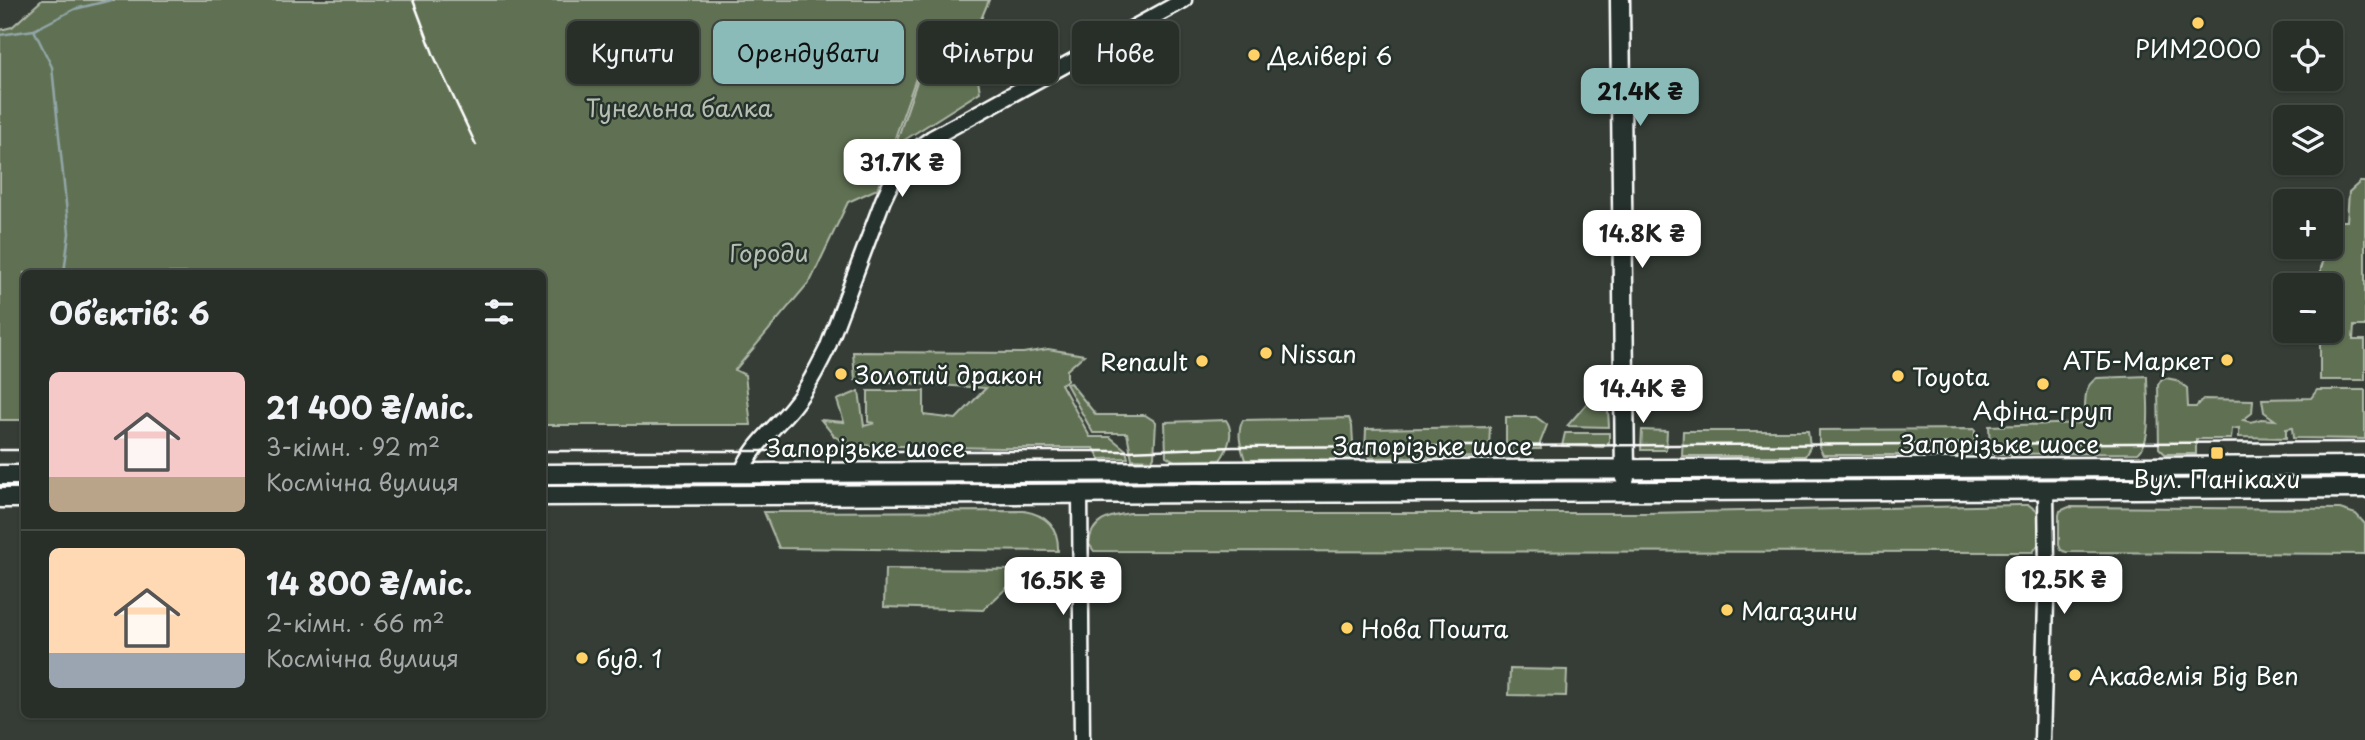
<!DOCTYPE html>
<html lang="uk">
<head>
<meta charset="utf-8">
<style>
	body { margin:0; font-family:"Playpen Sans",sans-serif; background:#343a34; color:#f1f3f6; height:100vh; display:flex; flex-direction:column; font-size:26px; white-space:nowrap }
	* { box-sizing:border-box; margin:0 }
	p { font-size:23px; color:#a5a8a8 }
	.icon { flex:none; width:38px; height:38px; fill:none; stroke:currentColor; stroke-width:2; stroke-linecap:round; stroke-linejoin:round }
	.map { position:relative; flex:1; overflow:hidden }
	.sheet { position:absolute; left:21px; top:270px; width:525px; height:448px; display:flex; flex-direction:column; background:#282e28; border-radius:10px; box-shadow:0 2px 5px #0004,0 0 0 2px #444a45 }
	.sheet>* { flex:none }
	.banner { position:absolute; left:567px; top:21px; width:665px; height:63px; display:flex; gap:14px }
	.tools { position:absolute; left:2273px; top:21px; display:grid; gap:14px }
	.tools a { display:grid; place-items:center; width:70px; height:70px; border-radius:10px; background:#282e28; box-shadow:0 2px 5px #0004,0 0 0 2px #444a45; font-size:35px }
	.price { position:absolute; translate:-50% -60px; padding:0 16px; border-radius:14px; background:#fff; color:#222; font-size:23px; line-height:46px; filter:drop-shadow(0 2px 4px #0008) }
	.price::after { content:''; position:absolute; left:50%; top:42px; width:21px; height:16px; margin-left:-10px; background:inherit; clip-path:polygon(0 0,100% 0,50% 100%) }
	.price.selected { background:#8bbbb9; color:#111 }
	ul { padding:0; list-style:none }
	li { display:flex; align-items:center; gap:21px; height:175px; padding:0 28px }
	li+li { border-top:2px solid #444a45 }
	li span { display:grid; place-items:center; flex:none; width:196px; height:140px; border-radius:10px; color:#555 }
	li>.icon { margin-inline-start:auto }
	span .icon { width:84px; height:84px; fill:#fffc; stroke-width:1 }
	li b { font-size:30px }
	h2 { display:flex; justify-content:space-between; align-items:center; height:84px; padding:0 28px; font-size:30px }
	.tag { padding:0 24px; border-radius:10px; background:#282e28; box-shadow:0 2px 5px #0004,0 0 0 2px #444a45; font-size:24px; line-height:63px }
	.tag.selected { background:#8bbbb9; color:#111 }
	.map>svg:first-child { display:block }
	.green { fill:#617153; stroke:#b0b8a9; stroke-width:2 }
	.lines { fill:none; stroke-linecap:round; stroke-linejoin:round }
	.stream { stroke:#91a6a8; stroke-width:2.5 }
	.minor-casing { stroke:#fff; stroke-width:19 }
	.major-casing { stroke:#fff; stroke-width:23 }
	.minor { stroke:#26332d; stroke-width:14 }
	.major { stroke:#26332d; stroke-width:18 }
	.rail { stroke:#fff; stroke-width:2.5 }
	.poi-dot { fill:#ffd166; stroke:#26332d; stroke-width:2.5 }
	.labels { text-anchor:middle; dominant-baseline:central; stroke-width:5; stroke-linejoin:round; paint-order:stroke }
	.poi-label { font-size:24px; fill:#fff; stroke:#26332d; text-anchor:start }
	.park-label { font-size:24px; fill:#b8bfb2; stroke:#26332d }
	.street-label { font-size:24px; fill:#fff; stroke:#26332d }
</style>
</head>
<body>
<div class="map">
<svg width="2365" height="740" viewBox="0 0 2365 740">
	<rect width="100%" height="100%" fill="#353d36"/>
	<filter id="ink" filterUnits="userSpaceOnUse"><feTurbulence type="fractalNoise" baseFrequency=".0143" numOctaves="2"/><feDisplacementMap in="SourceGraphic" scale="14" xChannelSelector="R" yChannelSelector="G"/><feConvolveMatrix kernelMatrix="1 2 1 2 8 2 1 2 1" color-interpolation-filters="sRGB"/></filter>
	<g filter="url(#ink)">
		<!-- green -->
		<path class="green" d="M 42,0 L 989,0 L 972,41 L 980,92 L 895,146 L 926,55 L 917,75 L 877,189 L 848,202 L 811,280 L 735,370 L 745,375 L 751,425 L 543,425 L 542,273 L 24,273 L 24,420 L 0,420 L 0,30 L 12,27 Z
			M 2360,182 L 2365,182 L 2365,326 L 2354,326 L 2353,340 L 2365,340 L 2365,380 L 2320,380 L 2320,331 L 2331,331 L 2331,285 L 2320,285 L 2321,268 L 2328,247 L 2331,247 L 2331,235 L 2334,225 L 2339,221 L 2347,221 L 2349,192 Z
			M 1048,349 L 1084,355 L 1067,370 L 1067,381 L 1061,384 L 1090,437 L 1110,437 L 1126,450 L 1128,458 L 1100,459 L 1094,448 L 1000,448 L 849,445 L 834,436 L 821,420 L 844,422 L 837,400 L 859,391 L 864,426 L 875,423 L 868,422 L 868,391 L 924,391 L 924,415 L 956,419 L 986,388 L 855,380 L 853,352 L 1023,353 Z
			M 2147,376 C 2147,395 2153,442 2138,453 L 1993,454 L 1990,452 L 1989,426 L 2085,423 C 2086,408 2081,387 2097,378 Z
			M 2166,378 L 2176,380 L 2187,388 L 2188,407 L 2196,407 L 2203,399 L 2253,400 L 2252,413 L 2243,420 L 2251,422 L 2261,419 L 2275,420 L 2264,412 L 2262,399 L 2311,398 L 2317,390 L 2365,390 L 2365,439 L 2293,438 L 2292,428 L 2286,429 L 2286,438 L 2239,437 L 2239,428 L 2232,429 L 2231,439 L 2196,439 L 2196,454 L 2165,454 L 2159,448 L 2158,385 L 2161,380 Z
			M 1070,383 L 1096,415 L 1145,415 L 1156,422 L 1154,457 L 1152,460 L 1132,459 L 1127,433 L 1093,433 L 1066,384 Z
			M 1589,401 L 1608,409 L 1609,427 L 1567,426 Z
			M 1506,417 L 1536,417 L 1547,425 L 1540,443 L 1541,449 L 1529,449 L 1529,452 L 1506,452 Z
			M 1349,418 L 1352,426 L 1354,459 L 1245,460 C 1241,447 1236,433 1243,420 Z
			M 1226,420 C 1235,432 1228,449 1220,460 L 1175,461 L 1166,456 L 1165,422 Z
			M 1490,427 L 1489,449 L 1483,457 L 1370,458 L 1365,451 L 1366,429 Z
			M 1975,429 L 1974,452 L 1966,455 L 1823,455 L 1819,447 L 1819,430 Z
			M 1642,430 L 1667,431 L 1666,450 L 1641,450 Z
			M 1683,431 L 1808,431 L 1810,447 L 1805,456 L 1682,456 Z
			M 1565,433 L 1609,433 L 1609,442 L 1603,447 L 1562,446 Z
			M 2020,505 L 2029,505 L 2038,512 L 2040,542 L 2033,552 L 1094,551 L 1089,544 C 1091,520 1109,516 1130,513 L 1648,513 Z
			M 2069,507 L 2340,509 L 2356,514 L 2365,524 L 2365,554 L 2066,552 L 2061,550 L 2059,545 L 2059,515 L 2060,511 Z
			M 1024,511 C 1047,515 1059,528 1058,551 L 779,548 L 764,512 Z
			M 885,569 L 1026,570 L 983,610 L 884,607 Z
			M 1510,669 L 1567,670 L 1566,696 L 1509,695 Z"/>
		<g class="lines">
			<!-- stream -->
			<path class="stream" d="M 34,30 L 52,67 L 69,233 L 64,273
				M 0,35 L 34,30 L 75,9 L 111,0"/>
			<!-- minor casing -->
			<g class="minor-casing">
				<path id="minor" d="M 742,472 C 752,445 775,429 793,406 C 807,389 817,369 827,349 L 883,200 C 895,173 908,154 932,138 L 1184,0
					M 1080,493 L 1082,740
					M 2042,740 L 2047,568 L 2046,490"/>
			</g>
			<!-- major casing -->
			<g class="major-casing">
				<path id="major" d="M 1620,0 L 1625,478
					M 542,474 L 2365,466
					M 0,475 L 24,475
					M 542,496 L 2365,488
					M 0,498 L 24,498"/>
			</g>
			<!-- minor -->
			<use href="#minor" class="minor"/>
			<!-- major -->
			<use href="#major" class="major"/>
			<!-- rail -->
			<path class="rail" d="M 413,0 L 434,56 L 476,145
				M 0,450 L 24,450
				M 542,451 L 1128,451 L 1233,447 L 2365,442"/>
		</g>
	</g>
	<!-- markers -->
	<g class="poi-dot">
		<circle cx="2198" cy="23" r="7"/>
		<circle cx="1254" cy="55" r="7"/>
		<circle cx="1266" cy="353" r="7"/>
		<circle cx="2227" cy="360" r="7"/>
		<circle cx="1202" cy="361" r="7"/>
		<circle cx="841" cy="374" r="7"/>
		<circle cx="1898" cy="376" r="7"/>
		<circle cx="2043" cy="384" r="7"/>
		<rect x="2210" y="446" width="14" height="14" rx="3.5"/>
		<circle cx="1727" cy="610" r="7"/>
		<circle cx="1347" cy="628" r="7"/>
		<circle cx="582" cy="658" r="7"/>
		<circle cx="2075" cy="675" r="7"/>
	</g>
	<g class="labels">
		<!-- poi labels -->
		<g class="poi-label">
			<text x="2198" y="48" text-anchor="middle">РИМ2000</text>
			<text x="1268" y="55">Делівері 6</text>
			<text x="1280" y="353">Nissan</text>
			<text x="2213" y="360" text-anchor="end">АТБ-Маркет</text>
			<text x="1188" y="361" text-anchor="end">Renault</text>
			<text x="855" y="374">Золотий дракон</text>
			<text x="1912" y="376">Toyota</text>
			<text x="2043" y="410" text-anchor="middle">Афіна-груп</text>
			<text x="2217" y="478" text-anchor="middle">Вул. Панікахи</text>
			<text x="1741" y="610">Магазини</text>
			<text x="1361" y="628">Нова Пошта</text>
			<text x="596" y="658">буд. 1</text>
			<text x="2089" y="675">Академія Big Ben</text>
		</g>
		<!-- park labels -->
		<g class="park-label">
			<text x="679" y="107">Тунельна балка</text>
			<text x="769" y="252">Городи</text>
		</g>
		<!-- street labels -->
		<g class="street-label">
			<text x="2000" y="443">Запорізьке шосе</text>
			<text x="1433" y="445">Запорізьке шосе</text>
			<text x="866" y="447">Запорізьке шосе</text>
		</g>
	</g>
</svg>
<div class="tools">
<a><svg class="icon" aria-label="locate" viewBox="0 0 24 24"><circle cx="12" cy="12" r="6"/><path d="M12 2v4M12 18v4M2 12h4M18 12h4"/></svg></a>
<a><svg class="icon" aria-label="layers" viewBox="0 0 24 24"><path d="M12 4l9 5-9 5-9-5zM3 14l9 5 9-5"/></svg></a>
<a>+</a>
<a>−</a>
</div>
<b class="price selected" style="left:1640px;top:128px">21.4K ₴</b>
<b class="price" style="left:902px;top:199px">31.7K ₴</b>
<b class="price" style="left:1642px;top:270px">14.8K ₴</b>
<b class="price" style="left:1643px;top:425px">14.4K ₴</b>
<b class="price" style="left:2064px;top:616px">12.5K ₴</b>
<b class="price" style="left:1063px;top:617px">16.5K ₴</b>
<div class="banner">
<a class="tag">Купити</a>
<a class="tag selected">Орендувати</a>
<a class="tag">Фільтри</a>
<a class="tag">Нове</a>
</div>
<section class="sheet">
<h2>Об’єктів: 6<svg class="icon" aria-label="filters" viewBox="0 0 24 24"><path d="M4 7h16M4 17h16"/><circle cx="9" cy="7" r="2"/><circle cx="15" cy="17" r="2"/></svg></h2>
<ul>
<li><span style="background:linear-gradient(#f6c9c9 75%,#b9a48a 0)"><svg class="icon" aria-label="home" viewBox="0 0 24 24"><path d="M3 11l9-7 9 7M6 9v11h12V9"/></svg></span><div><b>21 400 ₴/міс.</b><p>3-кімн. · 92 m²</p><p>Космічна вулиця</p></div></li>
<li><span style="background:linear-gradient(#ffd9b3 75%,#9aa5b1 0)"><svg class="icon" aria-label="home" viewBox="0 0 24 24"><path d="M3 11l9-7 9 7M6 9v11h12V9"/></svg></span><div><b>14 800 ₴/міс.</b><p>2-кімн. · 66 m²</p><p>Космічна вулиця</p></div></li>
</ul>
</section>
</div>
</body>
</html>
